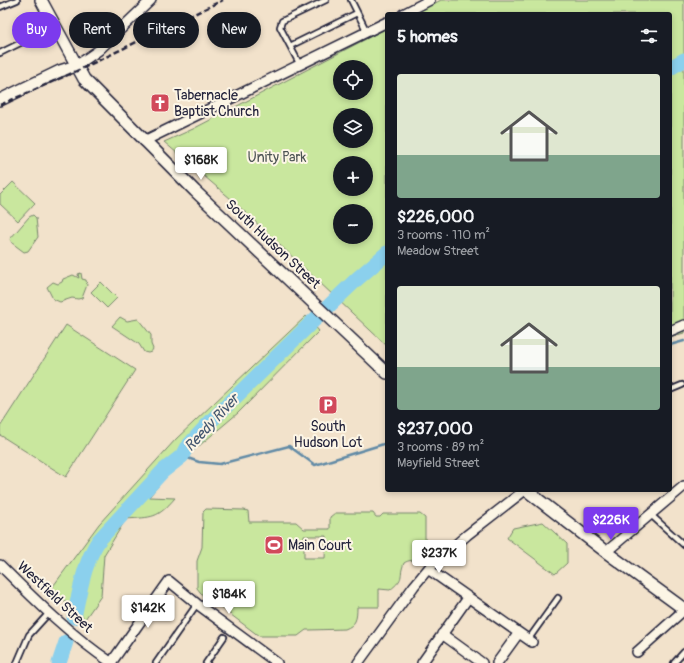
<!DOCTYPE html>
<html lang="en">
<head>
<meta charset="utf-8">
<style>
	body { margin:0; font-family:Pangolin,sans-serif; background:#20242c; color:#f1f3f6; height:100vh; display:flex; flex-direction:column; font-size:15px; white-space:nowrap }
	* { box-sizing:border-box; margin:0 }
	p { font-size:13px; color:#9ea1a6 }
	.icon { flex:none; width:22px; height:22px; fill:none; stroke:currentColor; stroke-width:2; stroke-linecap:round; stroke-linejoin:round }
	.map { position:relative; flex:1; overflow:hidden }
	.side { position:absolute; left:385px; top:12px; width:287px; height:480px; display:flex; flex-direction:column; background:#171b24; border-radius:4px; box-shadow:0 2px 6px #0003 }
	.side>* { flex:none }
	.guide { position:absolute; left:12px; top:12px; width:313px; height:36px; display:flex; gap:8px }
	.controls { position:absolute; left:333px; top:60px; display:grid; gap:8px }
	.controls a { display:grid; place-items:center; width:40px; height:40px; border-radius:50%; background:#171b24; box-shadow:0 2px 6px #0003; font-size:20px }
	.price { position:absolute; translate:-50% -34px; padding:0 9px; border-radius:4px; background:#fff; color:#222; font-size:13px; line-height:26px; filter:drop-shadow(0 1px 2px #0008) }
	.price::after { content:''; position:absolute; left:50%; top:24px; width:12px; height:9px; margin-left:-6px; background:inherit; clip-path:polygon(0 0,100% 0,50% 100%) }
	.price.active { background:#7c3aed; color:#fff }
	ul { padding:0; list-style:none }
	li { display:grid; align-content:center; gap:8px; height:212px; padding:0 12px }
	li span { display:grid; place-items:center; height:124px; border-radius:4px; color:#555 }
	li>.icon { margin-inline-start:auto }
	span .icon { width:72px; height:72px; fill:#fffc; stroke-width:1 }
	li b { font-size:17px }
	h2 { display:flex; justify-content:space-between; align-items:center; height:48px; padding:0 12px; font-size:17px }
	.pill { padding:0 14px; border-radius:18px; background:#171b24; box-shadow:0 2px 6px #0003; font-size:14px; line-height:36px }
	.pill.active { background:#7c3aed; color:#fff }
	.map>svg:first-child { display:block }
	.green { fill:#c9e79e; stroke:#76846c; fill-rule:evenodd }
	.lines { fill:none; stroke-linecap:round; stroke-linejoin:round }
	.stream { stroke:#618aa6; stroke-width:2.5 }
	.river { stroke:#8bd0ed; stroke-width:15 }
	.service-casing { stroke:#22223b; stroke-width:8 }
	.minor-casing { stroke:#22223b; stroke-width:12 }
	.tertiary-casing { stroke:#22223b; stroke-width:14 }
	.service { stroke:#fcf5e5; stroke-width:4.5 }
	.minor { stroke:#fcf5e5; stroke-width:9 }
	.tertiary { stroke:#fcf5e5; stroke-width:11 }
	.rail { stroke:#22223b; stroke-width:2.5; stroke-dasharray:6 3; stroke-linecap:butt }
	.labels { text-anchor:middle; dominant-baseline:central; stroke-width:4; stroke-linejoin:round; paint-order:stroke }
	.poi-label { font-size:14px; fill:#22223b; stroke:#fcf5e5; text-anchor:start }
	.park-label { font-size:14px; fill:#4c5354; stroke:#fcf5e5 }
	.street-label { font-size:14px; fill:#22223b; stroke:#fcf5e5 }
	.water-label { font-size:15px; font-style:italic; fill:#425670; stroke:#fcf5e5 }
</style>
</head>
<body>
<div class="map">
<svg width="684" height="663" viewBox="0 0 684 663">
	<rect width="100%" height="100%" fill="#f2e2cb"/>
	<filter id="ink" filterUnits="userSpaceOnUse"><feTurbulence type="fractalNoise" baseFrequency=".025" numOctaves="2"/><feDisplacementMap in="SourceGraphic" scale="8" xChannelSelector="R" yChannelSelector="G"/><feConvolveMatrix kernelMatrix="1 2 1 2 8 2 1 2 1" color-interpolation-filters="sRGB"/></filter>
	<g filter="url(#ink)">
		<!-- green -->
		<path class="green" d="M 441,0 L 684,0 L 684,333 L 670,337 L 670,14 L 414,14 Z
			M 387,28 L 387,346 L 231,199 L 164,142 L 193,129 ZM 340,67 L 366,67 L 366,93 L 340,93 ZM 340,115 L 366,115 L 366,141 L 340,141 ZM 340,163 L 366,163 L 366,189 L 340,189 ZM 340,211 L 366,211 L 366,237 L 340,237 Z
			M 13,182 L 35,203 L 18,221 L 0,204 L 0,195 Z
			M 33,215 L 36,218 L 38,237 L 28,251 L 24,252 L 12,243 L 10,239 L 29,217 Z
			M 81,273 L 82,279 L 86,280 L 87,285 L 82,298 L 78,299 L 72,298 L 60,302 L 53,299 L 47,287 L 53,282 L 58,284 L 62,282 L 63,279 L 73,275 L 79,278 L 78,274 Z
			M 101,282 L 117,298 L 107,308 L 91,292 Z
			M 306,316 L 319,331 L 238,413 L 174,467 L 149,497 L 175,498 C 157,519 153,517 126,519 L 104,555 L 101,596 L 85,619 L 51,589 L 99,524 L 176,439 Z
			M 120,317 L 127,321 L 138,319 L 151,335 L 151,344 L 153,349 L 151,352 L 148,353 L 144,352 L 139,344 L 112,326 Z
			M 66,325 L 135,370 L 66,477 L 0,435 L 0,427 Z
			M 206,509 L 244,510 L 248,511 L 249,522 L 296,522 L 304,529 L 330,529 L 330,517 L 335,513 L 373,513 L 376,517 L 380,517 L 383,514 L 420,514 L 425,518 L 425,550 L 428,551 C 424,564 413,557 404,563 C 398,578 406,577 390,590 L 379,589 L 379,607 L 357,607 C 357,619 356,625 345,629 L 310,630 L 306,630 L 298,636 L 259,636 L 210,599 L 204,597 L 197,588 L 197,561 L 202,547 L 203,512 ZM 326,536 L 325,558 L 304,558 L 304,536 ZM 222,597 L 232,604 L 228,611 L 218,604 Z
			M 543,522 L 567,544 L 567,563 L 555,574 L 507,538 L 513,528 Z"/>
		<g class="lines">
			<!-- stream -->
			<path class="stream" d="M 670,345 L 684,341
				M 182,456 L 199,462 L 220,464 L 289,446 L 315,465 L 387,443"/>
			<!-- river -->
			<path class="river" d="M 670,68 L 684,60
				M 74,617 C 80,591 84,562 99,540 L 163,471 L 182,456 L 186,448 L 210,422 L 308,326 L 357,279 L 387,253
				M 59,663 L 66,642"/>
			<!-- service casing -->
			<g class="service-casing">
				<path id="service" d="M 351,0 L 367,32
					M 0,7 L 17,0
					M 290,46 L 357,13
					M 0,53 L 55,26
					M 300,65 L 280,27 L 282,21 L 326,0
					M 670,390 L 682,385
					M 651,515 L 684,545
					M 528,640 L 558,598
					M 17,663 L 29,635 L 49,613
					M 156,663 L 197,604
					M 206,663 L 224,637
					M 674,663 L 684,652"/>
			</g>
			<!-- minor casing -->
			<g class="minor-casing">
				<path id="minor" d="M 403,14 L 430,0
					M 76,66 L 99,50 L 151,0
					M 144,141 L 387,22
					M 670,331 L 684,325
					M 606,552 L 684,486
					M 0,565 C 35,600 70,635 112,663
					M 428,569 L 532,642
					M 442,634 L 482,663
					M 637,652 L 684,610
					M 111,663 L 164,588 L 169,581 L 197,604 L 277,663
					M 358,663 L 414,586 L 428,569 L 467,535 L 525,490
					M 422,663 L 468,598
					M 497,663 L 518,634"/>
			</g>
			<!-- tertiary casing -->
			<g class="tertiary-casing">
				<path id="tertiary" d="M 41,0 L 84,79 L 195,191 L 387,373
					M 0,100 L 60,71 L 76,66
					M 526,490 L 606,552 L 684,609"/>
			</g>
			<!-- service -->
			<use href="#service" class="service"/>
			<!-- minor -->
			<use href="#minor" class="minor"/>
			<!-- tertiary -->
			<use href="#tertiary" class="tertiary"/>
			<!-- rail -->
			<path class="rail" d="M 0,105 L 79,70 L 223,0"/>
		</g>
	</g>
	<!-- icons -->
	<defs>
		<g id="church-square" transform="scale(1)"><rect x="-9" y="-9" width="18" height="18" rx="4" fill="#d1495b" stroke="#fcf5e5"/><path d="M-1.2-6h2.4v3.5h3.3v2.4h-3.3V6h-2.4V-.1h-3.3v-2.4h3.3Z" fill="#fff"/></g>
		<g id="parking-square" transform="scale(1)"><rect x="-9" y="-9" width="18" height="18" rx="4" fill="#d1495b" stroke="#fcf5e5"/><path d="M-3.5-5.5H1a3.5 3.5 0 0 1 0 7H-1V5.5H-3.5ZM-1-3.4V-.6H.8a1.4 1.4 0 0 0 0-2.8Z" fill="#fff"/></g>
		<g id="stadium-square" transform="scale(1)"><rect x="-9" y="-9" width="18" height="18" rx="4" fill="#d1495b" stroke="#fcf5e5"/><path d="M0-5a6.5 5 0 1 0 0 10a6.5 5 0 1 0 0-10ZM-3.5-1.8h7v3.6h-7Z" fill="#fff"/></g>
	</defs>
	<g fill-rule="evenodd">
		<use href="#church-square" x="160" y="103"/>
		<use href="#parking-square" x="328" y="405"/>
		<use href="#stadium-square" x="274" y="545"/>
	</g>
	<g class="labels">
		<!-- poi labels -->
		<g class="poi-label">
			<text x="174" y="95">Tabernacle<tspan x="174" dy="16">Baptist Church</tspan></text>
			<text x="328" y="426" text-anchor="middle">South<tspan x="328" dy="16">Hudson Lot</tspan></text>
			<text x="288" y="545">Main Court</text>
		</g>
		<!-- park labels -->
		<g class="park-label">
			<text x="277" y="157">Unity Park</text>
		</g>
		<!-- street labels -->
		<g class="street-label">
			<text transform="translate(273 244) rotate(43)">South Hudson Street</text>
			<text transform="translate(55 597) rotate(43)">Westfield Street</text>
		</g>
		<!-- water labels -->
		<g class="water-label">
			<text transform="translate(212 423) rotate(-47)">Reedy River</text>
		</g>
	</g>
</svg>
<div class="controls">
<a><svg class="icon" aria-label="locate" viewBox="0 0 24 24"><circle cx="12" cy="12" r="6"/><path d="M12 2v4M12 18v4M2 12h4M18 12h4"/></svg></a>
<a><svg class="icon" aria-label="layers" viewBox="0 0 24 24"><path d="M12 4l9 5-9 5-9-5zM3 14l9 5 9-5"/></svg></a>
<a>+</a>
<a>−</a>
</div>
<b class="price" style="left:201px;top:181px">$168K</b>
<b class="price active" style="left:611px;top:541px">$226K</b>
<b class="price" style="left:439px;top:574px">$237K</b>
<b class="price" style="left:229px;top:615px">$184K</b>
<b class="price" style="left:148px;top:629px">$142K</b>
<div class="guide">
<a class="pill active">Buy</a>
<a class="pill">Rent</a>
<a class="pill">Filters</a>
<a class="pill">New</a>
</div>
<section class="side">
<h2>5 homes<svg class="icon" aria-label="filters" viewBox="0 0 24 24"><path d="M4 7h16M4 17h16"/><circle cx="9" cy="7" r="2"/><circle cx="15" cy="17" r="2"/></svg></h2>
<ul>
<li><span style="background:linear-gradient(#dfe7d0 65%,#7fa58c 0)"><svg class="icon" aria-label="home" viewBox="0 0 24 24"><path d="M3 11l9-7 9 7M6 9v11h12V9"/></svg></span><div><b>$226,000</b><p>3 rooms · 110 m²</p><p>Meadow Street</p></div></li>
<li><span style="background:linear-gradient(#dfe7d0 65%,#7fa58c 0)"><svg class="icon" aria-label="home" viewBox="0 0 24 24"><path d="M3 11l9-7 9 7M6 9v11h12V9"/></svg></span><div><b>$237,000</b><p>3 rooms · 89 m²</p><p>Mayfield Street</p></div></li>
</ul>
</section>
</div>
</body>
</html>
